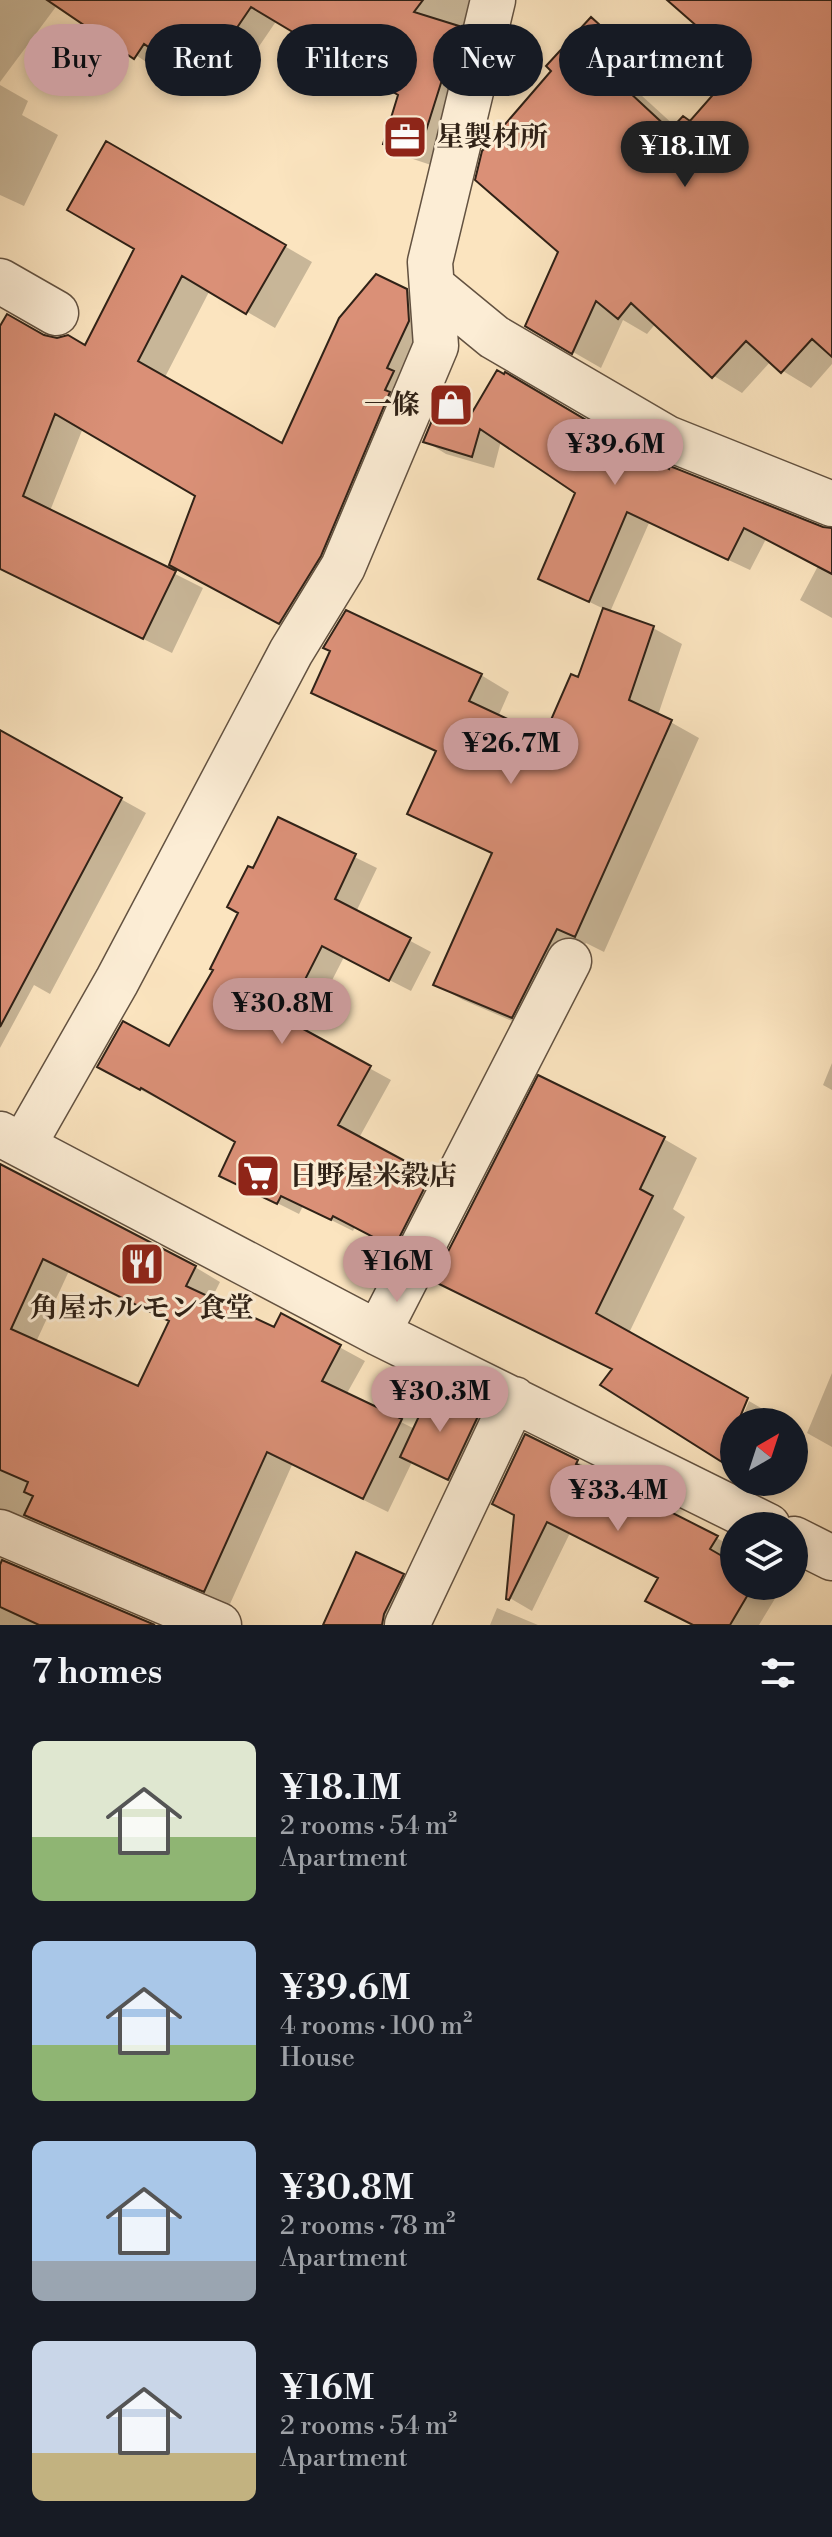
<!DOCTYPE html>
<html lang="en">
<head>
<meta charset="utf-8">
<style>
	body { margin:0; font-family:"Libre Bodoni","Noto Serif JP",serif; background:#242831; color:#f1f3f6; height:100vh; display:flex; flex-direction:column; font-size:30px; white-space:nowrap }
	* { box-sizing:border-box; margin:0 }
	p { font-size:26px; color:#9ea1a6 }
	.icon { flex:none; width:44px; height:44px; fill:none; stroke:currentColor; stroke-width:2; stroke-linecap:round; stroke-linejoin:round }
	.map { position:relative; height:1625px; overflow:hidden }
	.side { display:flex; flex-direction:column; background:#171b24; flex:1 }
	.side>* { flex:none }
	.banner { position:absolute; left:24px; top:24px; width:784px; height:72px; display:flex; gap:16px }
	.needle { width:52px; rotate:39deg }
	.tools { position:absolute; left:720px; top:1408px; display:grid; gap:16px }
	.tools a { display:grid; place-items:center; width:88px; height:88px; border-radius:50%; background:#171b24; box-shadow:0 4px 12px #0003; font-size:40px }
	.price { position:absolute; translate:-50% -68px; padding:0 18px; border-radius:28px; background:#c59692; color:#111; font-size:26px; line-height:52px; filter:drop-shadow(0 2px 4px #0008) }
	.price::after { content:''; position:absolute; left:50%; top:48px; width:24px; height:18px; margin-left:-12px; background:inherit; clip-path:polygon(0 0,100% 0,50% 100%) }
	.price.selected { background:#222; color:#fff }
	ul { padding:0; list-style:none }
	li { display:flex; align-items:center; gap:24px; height:200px; padding:0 32px }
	li span { display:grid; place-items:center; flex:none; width:224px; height:160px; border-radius:12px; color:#555 }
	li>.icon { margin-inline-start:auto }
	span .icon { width:96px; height:96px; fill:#fffc; stroke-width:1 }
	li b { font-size:34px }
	h2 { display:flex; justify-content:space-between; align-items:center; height:96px; padding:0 32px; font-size:34px }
	.pill { padding:0 28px; border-radius:36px; background:#171b24; box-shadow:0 4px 12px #0003; font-size:28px; line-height:72px }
	.pill.selected { background:#c59692; color:#111 }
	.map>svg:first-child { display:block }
	.shadow { fill:#0003; fill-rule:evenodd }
	.building { fill:#da9077; stroke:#302217; stroke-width:2; fill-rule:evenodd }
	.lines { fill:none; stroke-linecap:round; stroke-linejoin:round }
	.minor-casing { stroke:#635241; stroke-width:47 }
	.minor { stroke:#fcedd5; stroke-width:44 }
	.labels { text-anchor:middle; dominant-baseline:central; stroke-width:6; stroke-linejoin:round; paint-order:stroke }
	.poi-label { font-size:28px; font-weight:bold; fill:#302217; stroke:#fcedd5; text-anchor:start }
</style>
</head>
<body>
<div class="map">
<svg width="832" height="1625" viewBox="0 0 832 1625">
	<rect width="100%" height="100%" fill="#fbe4bf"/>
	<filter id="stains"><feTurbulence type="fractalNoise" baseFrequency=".0025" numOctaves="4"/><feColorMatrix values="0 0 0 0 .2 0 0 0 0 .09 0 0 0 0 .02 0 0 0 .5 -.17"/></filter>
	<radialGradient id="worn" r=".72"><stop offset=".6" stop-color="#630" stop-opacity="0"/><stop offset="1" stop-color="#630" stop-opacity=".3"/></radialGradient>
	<!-- shadow -->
	<path class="shadow" d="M 0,0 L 494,0 L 443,169 L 410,158 L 385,143 L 401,94 L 277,20 L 226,95 L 169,59 L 160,71 L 58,4 L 0,82 Z
		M 690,0 L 832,0 L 832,364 L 811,388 L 783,371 L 771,361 L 742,393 L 714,376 L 656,323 L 647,334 L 623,320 L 601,368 L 528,326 L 561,251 L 554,71 L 591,19 L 620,36 L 661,73 L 641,95 L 676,127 L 691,122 L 742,64 Z
		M 0,85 L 28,101 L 22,115 L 58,135 L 24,206 L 0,195 Z
		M 107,143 L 312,262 L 275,328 L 210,290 L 164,379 L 283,446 L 406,290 L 434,307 L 307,638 L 199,580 L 198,496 L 83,428 L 50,511 L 203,588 L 172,653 L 0,569 L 0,330 L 44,337 L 86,348 L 137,248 Z
		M 439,409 L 670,471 L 822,529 L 832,530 L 832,618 L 800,600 L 818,566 L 766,539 L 750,570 L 649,523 L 610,612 L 653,628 L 682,644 L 658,715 L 699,738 L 604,952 L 586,943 L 540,1033 L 463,1000 L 435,984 L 493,855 L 410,813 L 437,753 L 341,708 L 313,692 L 481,675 L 509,692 L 498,717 L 545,738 L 579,680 L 604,609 L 540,578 L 577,492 L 501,441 L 494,468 L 446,454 L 425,441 Z
		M 0,732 L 146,813 L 50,994 L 34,985 L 0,1048 Z
		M 279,820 L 377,868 L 356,912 L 431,952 L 411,991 L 344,957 L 305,1033 L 391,1080 L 359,1138 L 451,1189 L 416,1259 L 355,1227 L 353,1231 L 303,1206 L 299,1214 L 221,1175 L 237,1141 L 163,1098 L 162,1101 L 120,1079 L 170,1048 L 215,969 L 241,913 L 254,871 Z
		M 832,1063 L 832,1090 L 823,1085 Z
		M 539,1078 L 664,1139 L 697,1158 L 673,1209 L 685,1217 L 629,1333 L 736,1422 L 734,1422 L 734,1427 L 469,1299 L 435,1280 Z
		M 0,1180 L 195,1267 L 220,1282 L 211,1300 L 275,1330 L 282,1316 L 365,1361 L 346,1395 L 415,1429 L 433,1391 L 501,1426 L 470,1491 L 412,1462 L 388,1512 L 292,1465 L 230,1604 L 37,1522 L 24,1520 L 0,1548 ZM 69,1271 L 171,1322 L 139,1388 L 36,1342 Z
		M 832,1373 L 832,1447 L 807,1433 Z
		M 749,1401 L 780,1419 L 779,1422 L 740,1422 Z
		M 734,1438 L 734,1466 L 725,1461 Z
		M 577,1462 L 599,1474 L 598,1477 L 734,1547 L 731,1564 L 734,1565 L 734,1586 L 769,1586 L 779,1592 L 759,1625 L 694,1625 L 660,1579 L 570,1533 L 532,1611 L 508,1597 Z
		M 0,1552 L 5,1564 L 150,1625 L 0,1625 Z
		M 403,1576 L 427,1590 L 411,1625 L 325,1625 Z
		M 497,1608 L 538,1625 L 490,1625 Z"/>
	<!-- building -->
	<path class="building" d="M 47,0 L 423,0 L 414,12 L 459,26 L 418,156 L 383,144 L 398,95 L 251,7 L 200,82 L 144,44 L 134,59 Z
		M 667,0 L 832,0 L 832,357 L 812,339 L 781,373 L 746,341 L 712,378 L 631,303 L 618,319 L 596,301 L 572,354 L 525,326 L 558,252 L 475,180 L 482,151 L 551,71 L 546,66 L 591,17 L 634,56 L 614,78 L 670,130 L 683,116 L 690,121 L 740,64 Z
		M 106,141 L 286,245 L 246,314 L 182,276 L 138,361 L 282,443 L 339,318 L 376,274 L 407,289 L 409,321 L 387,368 L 394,371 L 385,390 L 390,392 L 321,556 L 279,624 L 169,565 L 195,496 L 55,414 L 23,496 L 176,571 L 143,639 L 0,569 L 0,326 L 7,314 L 44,335 L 57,338 L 68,335 L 85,345 L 134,249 L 67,210 Z
		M 497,370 L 504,374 L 505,372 L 669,469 L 670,466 L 823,527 L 832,528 L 832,574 L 744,528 L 728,560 L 627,512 L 589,602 L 538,579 L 575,493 L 480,429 L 472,457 L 423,442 L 438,406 L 470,416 Z
		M 603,608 L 654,626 L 629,700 L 672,720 L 575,937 L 557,929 L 512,1018 L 433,985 L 492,853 L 407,814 L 436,751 L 311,693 L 330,651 L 323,648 L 346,610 L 482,674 L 469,701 L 544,736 L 571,674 L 578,677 Z
		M 0,730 L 122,798 L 0,1027 Z
		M 278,817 L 356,854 L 335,899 L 411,938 L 389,981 L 322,946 L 285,1019 L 371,1066 L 338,1125 L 431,1175 L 394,1248 L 333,1216 L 331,1220 L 281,1196 L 277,1204 L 219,1176 L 235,1142 L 141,1088 L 140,1090 L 97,1067 L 123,1021 L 169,1046 L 213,970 L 210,969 L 238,913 L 227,907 L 248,866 L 253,868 Z
		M 538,1075 L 665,1137 L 640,1189 L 653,1196 L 596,1313 L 748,1398 L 738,1422 L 734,1422 L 734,1433 L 722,1462 L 600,1385 L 612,1369 L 433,1281 Z
		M 0,1164 L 196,1266 L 186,1286 L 274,1327 L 281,1313 L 341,1345 L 322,1381 L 402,1419 L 363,1499 L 267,1452 L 204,1592 L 24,1515 L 33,1496 L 24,1492 L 28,1482 L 0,1470 ZM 43,1259 L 169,1321 L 138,1386 L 11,1329 Z
		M 432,1388 L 480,1412 L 448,1480 L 400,1457 Z
		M 525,1434 L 578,1460 L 576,1464 L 718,1536 L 710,1549 L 734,1563 L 734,1586 L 753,1586 L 730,1625 L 693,1625 L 645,1601 L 658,1578 L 547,1522 L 509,1600 L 506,1599 L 514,1515 L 492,1504 Z
		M 356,1552 L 404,1574 L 384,1614 L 382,1625 L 323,1625 Z
		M 2,1560 L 155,1625 L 39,1625 L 0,1607 L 0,1565 Z"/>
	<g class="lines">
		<!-- minor casing -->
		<g class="minor-casing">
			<path id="minor" d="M 0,281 L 56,313
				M 432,286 L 494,337 L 667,438 L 832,504
				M 0,1134 L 378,1333 L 768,1526
				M 23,1146 L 117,981 L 291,652 L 343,567 L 436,346 L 430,262 L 493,0
				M 378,1333 L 569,961
				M 0,1532 L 219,1625
				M 794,1539 L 832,1558
				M 407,1625 L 514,1399"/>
		</g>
		<!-- minor -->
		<use href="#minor" class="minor"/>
	</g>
	<!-- icons -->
	<defs>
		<g id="office-square" transform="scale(2.3)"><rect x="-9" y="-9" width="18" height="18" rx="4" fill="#8f2418" stroke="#fcedd5"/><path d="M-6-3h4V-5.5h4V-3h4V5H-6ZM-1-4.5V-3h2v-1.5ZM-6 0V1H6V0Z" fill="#fff"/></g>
		<g id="shop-square" transform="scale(2.3)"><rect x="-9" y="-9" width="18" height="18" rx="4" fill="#8f2418" stroke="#fcedd5"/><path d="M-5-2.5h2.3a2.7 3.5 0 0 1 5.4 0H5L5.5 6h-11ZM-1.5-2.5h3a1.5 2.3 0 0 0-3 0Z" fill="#fff"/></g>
		<g id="supermarket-square" transform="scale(2.3)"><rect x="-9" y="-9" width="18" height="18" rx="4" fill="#8f2418" stroke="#fcedd5"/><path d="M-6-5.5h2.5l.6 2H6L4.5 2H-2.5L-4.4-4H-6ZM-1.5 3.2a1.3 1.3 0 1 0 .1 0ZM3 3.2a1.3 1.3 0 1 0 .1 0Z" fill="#fff"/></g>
		<g id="restaurant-square" transform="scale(2.3)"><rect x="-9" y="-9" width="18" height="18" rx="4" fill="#8f2418" stroke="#fcedd5"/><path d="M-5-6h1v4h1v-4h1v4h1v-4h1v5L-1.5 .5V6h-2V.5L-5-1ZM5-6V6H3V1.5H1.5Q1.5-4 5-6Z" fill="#fff"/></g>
	</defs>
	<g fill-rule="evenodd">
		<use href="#office-square" x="405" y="137"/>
		<use href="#shop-square" x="451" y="405"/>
		<use href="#supermarket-square" x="258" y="1176"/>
		<use href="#restaurant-square" x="142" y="1264"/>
	</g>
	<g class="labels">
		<!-- poi labels -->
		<g class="poi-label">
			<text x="436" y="137">星製材所</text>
			<text x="420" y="405" text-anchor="end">一條</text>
			<text x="289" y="1176">日野屋米穀店</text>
			<text x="142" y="1308" text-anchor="middle">角屋ホルモン食堂</text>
		</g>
	</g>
	<rect width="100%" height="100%" filter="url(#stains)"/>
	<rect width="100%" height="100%" fill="url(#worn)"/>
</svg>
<div class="tools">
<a><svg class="needle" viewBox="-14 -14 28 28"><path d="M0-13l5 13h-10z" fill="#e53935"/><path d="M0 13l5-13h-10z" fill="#9ea1a6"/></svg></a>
<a><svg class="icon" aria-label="layers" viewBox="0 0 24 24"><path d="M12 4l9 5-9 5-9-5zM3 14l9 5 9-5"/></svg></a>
</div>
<b class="price selected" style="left:685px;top:189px">¥18.1M</b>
<b class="price" style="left:615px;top:487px">¥39.6M</b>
<b class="price" style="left:511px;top:786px">¥26.7M</b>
<b class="price" style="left:282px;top:1046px">¥30.8M</b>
<b class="price" style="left:397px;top:1304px">¥16M</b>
<b class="price" style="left:440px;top:1434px">¥30.3M</b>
<b class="price" style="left:618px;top:1533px">¥33.4M</b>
<div class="banner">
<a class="pill selected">Buy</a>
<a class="pill">Rent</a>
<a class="pill">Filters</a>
<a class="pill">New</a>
<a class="pill">Apartment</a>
</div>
</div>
<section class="side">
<h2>7 homes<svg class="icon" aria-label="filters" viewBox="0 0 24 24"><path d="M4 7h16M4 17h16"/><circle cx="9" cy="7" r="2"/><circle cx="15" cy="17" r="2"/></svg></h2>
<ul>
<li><span style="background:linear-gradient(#dfe7d0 60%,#8fb573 0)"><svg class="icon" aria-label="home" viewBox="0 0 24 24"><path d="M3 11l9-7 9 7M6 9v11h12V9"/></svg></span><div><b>¥18.1M</b><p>2 rooms · 54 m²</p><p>Apartment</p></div></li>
<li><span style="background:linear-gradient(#a9c7e8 65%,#8fb573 0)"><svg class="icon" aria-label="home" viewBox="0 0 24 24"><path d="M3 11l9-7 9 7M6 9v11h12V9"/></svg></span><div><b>¥39.6M</b><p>4 rooms · 100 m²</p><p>House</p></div></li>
<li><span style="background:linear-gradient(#a9c7e8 75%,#9aa5b1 0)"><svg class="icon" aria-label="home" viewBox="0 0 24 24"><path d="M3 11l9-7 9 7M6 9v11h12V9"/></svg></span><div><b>¥30.8M</b><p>2 rooms · 78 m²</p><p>Apartment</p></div></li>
<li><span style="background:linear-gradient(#c9d6e8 70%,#c2b280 0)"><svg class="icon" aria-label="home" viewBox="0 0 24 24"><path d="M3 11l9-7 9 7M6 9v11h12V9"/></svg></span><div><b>¥16M</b><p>2 rooms · 54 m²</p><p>Apartment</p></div></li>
</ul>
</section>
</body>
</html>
